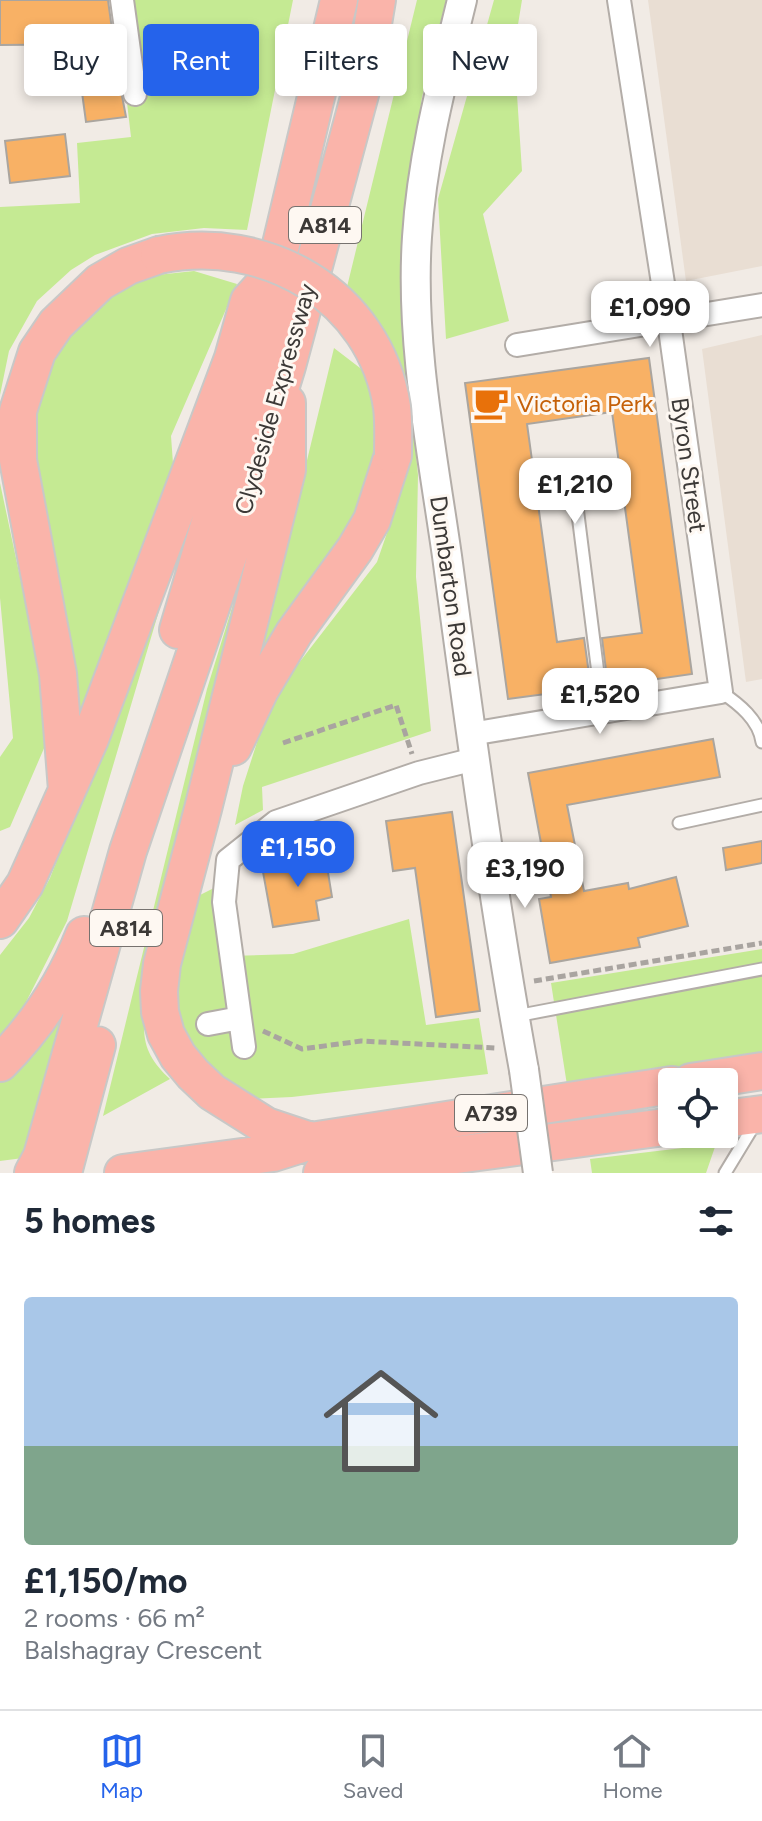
<!DOCTYPE html>
<html lang="en">
<head>
<meta charset="utf-8">
<style>
	body { margin:0; font-family:Figtree,sans-serif; background:#f6f6f7; color:#1f2937; height:100vh; display:flex; flex-direction:column; font-size:30px; white-space:nowrap }
	* { box-sizing:border-box; margin:0 }
	p { font-size:26px; color:#747a83 }
	.icon { flex:none; width:44px; height:44px; fill:none; stroke:currentColor; stroke-width:2; stroke-linecap:round; stroke-linejoin:round }
	.map { position:relative; height:1173px; overflow:hidden }
	.drawer { display:flex; flex-direction:column; background:#fff; flex:1 }
	.drawer>* { flex:none }
	.hud { position:absolute; left:24px; top:24px; width:714px; height:72px; display:flex; gap:16px }
	.tools { position:absolute; left:658px; top:1068px; display:grid; gap:16px }
	.tools a { display:grid; place-items:center; width:80px; height:80px; border-radius:8px; background:#fff; box-shadow:0 4px 12px #0003; font-size:40px }
	.price { position:absolute; translate:-50% -68px; padding:0 18px; border-radius:16px; background:#fff; color:#222; font-size:26px; line-height:52px; filter:drop-shadow(0 2px 4px #0008) }
	.price::after { content:''; position:absolute; left:50%; top:48px; width:24px; height:18px; margin-left:-12px; background:inherit; clip-path:polygon(0 0,100% 0,50% 100%) }
	.price.on { background:#2563eb; color:#fff }
	ul { padding:0; list-style:none }
	li { display:grid; align-content:center; gap:16px; height:424px; padding:0 24px }
	li span { display:grid; place-items:center; height:248px; border-radius:8px; color:#555 }
	li>.icon { margin-inline-start:auto }
	span .icon { width:144px; height:144px; fill:#fffc; stroke-width:1 }
	li b { font-size:34px }
	h2 { display:flex; justify-content:space-between; align-items:center; height:96px; padding:0 24px; font-size:34px }
	.pill { padding:0 28px; border-radius:8px; background:#fff; box-shadow:0 4px 12px #0003; font-size:28px; line-height:72px }
	.pill.on { background:#2563eb; color:#fff }
	.dock { display:flex; justify-content:space-around; align-items:center; height:112px; border-top:2px solid #e0e1e3; background:#fff; font-size:22px; color:#747a83 }
	.dock a { display:grid; justify-items:center; gap:4px }
	.dock .on { color:#2563eb }
	.map>svg:first-child { display:block }
	.built { fill:#e9ded3 }
	.green { fill:#c5ea93 }
	.building { fill:#f8b165; stroke:#aaa59f; stroke-width:2 }
	.lines { fill:none; stroke-linecap:round; stroke-linejoin:round }
	.service-casing { stroke:#b3ada8; stroke-width:15 }
	.minor-casing { stroke:#b3ada8; stroke-width:26 }
	.tertiary-casing { stroke:#b3ada8; stroke-width:32 }
	.primary-casing { stroke:#c8c8c7; stroke-width:40 }
	.path { stroke:#a9a4a0; stroke-width:5; stroke-dasharray:8 4; stroke-linecap:butt }
	.service { stroke:#fff; stroke-width:11 }
	.minor { stroke:#fff; stroke-width:22 }
	.tertiary { stroke:#fff; stroke-width:28 }
	.primary { stroke:#fab4aa; stroke-width:36 }
	.tertiary-bridge-casing { stroke:#b3ada8; stroke-width:32; stroke-linecap:butt }
	.primary-bridge-casing { stroke:#c8c8c7; stroke-width:40; stroke-linecap:butt }
	.tertiary-bridge { stroke:#fff; stroke-width:28 }
	.primary-bridge { stroke:#fab4aa; stroke-width:36 }
	.labels { text-anchor:middle; dominant-baseline:central; stroke-width:6; stroke-linejoin:round; paint-order:stroke }
	.shield { fill:#fef8f2; stroke:#76726f; stroke-width:2 }
	.shield-label { font-size:22px; font-weight:bold; fill:#3c3937 }
	.street-label { font-size:24px; fill:#3c3937; stroke:#fef8f2 }
	.food-label { font-size:24px; fill:#c56008; stroke:#fef8f2; text-anchor:start }
</style>
</head>
<body>
<div class="map">
<svg width="762" height="1173" viewBox="0 0 762 1173">
	<rect width="100%" height="100%" fill="#f1ebe5"/>
	<!-- built -->
	<path class="built" d="M 648,0 L 762,0 L 762,266 L 686,281 Z
		M 762,335 L 762,679 L 746,682 L 702,349 Z"/>
	<!-- green -->
	<path class="green" d="M 115,0 L 293,0 L 247,230 L 204,228 L 152,234 L 95,255 L 71,270 L 37,301 L 9,351 L 0,395 L 0,207 L 80,203 L 77,143 L 131,137 Z
		M 417,0 L 446,0 L 422,97 L 405,216 L 404,333 L 418,475 L 416,577 L 431,731 L 262,787 L 263,810 L 235,825 L 243,786 L 271,699 L 377,562 L 408,472 L 408,413 L 346,291 Z
		M 494,0 L 522,0 L 514,49 L 522,171 L 483,214 L 509,321 L 446,339 L 438,199 Z
		M 194,271 L 237,284 L 171,436 L 174,477 L 78,724 L 66,641 L 62,589 L 50,550 L 27,443 L 38,382 L 84,310 L 136,282 L 157,275 Z
		M 334,348 L 364,371 L 382,443 L 369,501 L 260,656 Z
		M 0,483 L 37,657 L 43,695 L 45,746 L 10,827 L 0,831 L 0,757 L 13,738 L 0,598 Z
		M 261,513 L 145,1015 C 141,1044 150,1060 170,1079 L 103,1116 L 207,689 Z
		M 169,577 L 67,921 L 24,1006 L 0,1037 L 0,955 L 29,918 L 50,878 Z
		M 216,887 L 228,956 L 293,954 L 409,919 L 426,1025 L 479,1018 L 488,1074 L 292,1097 L 248,1099 L 207,1072 L 187,1046 L 173,1004 L 177,950 L 198,896 Z
		M 762,949 L 762,1054 L 567,1085 L 551,983 Z
		M 88,953 L 23,1158 L 0,1161 L 0,1083 L 27,1057 Z
		M 716,1144 L 706,1173 L 592,1173 L 590,1159 Z"/>
	<!-- building -->
	<path class="building" d="M 0,0 L 108,0 L 114,44 L 0,45 Z
		M 119,80 L 126,117 L 86,122 L 81,85 Z
		M 65,134 L 70,176 L 10,183 L 5,141 Z
		M 649,358 L 692,674 L 608,686 L 602,638 L 642,633 L 612,412 L 527,424 L 557,642 L 584,638 L 591,688 L 508,699 L 465,383 Z
		M 713,739 L 720,777 L 567,805 L 584,891 L 628,883 L 629,889 L 676,877 L 688,926 L 638,938 L 640,947 L 550,963 L 539,899 L 551,897 L 528,773 Z
		M 452,812 L 480,1011 L 436,1017 L 415,868 L 393,871 L 386,821 Z
		M 762,841 L 762,863 L 726,870 L 723,848 Z
		M 324,848 L 332,897 L 316,901 L 319,920 L 273,927 L 263,872 Z"/>
	<g class="lines">
		<!-- service casing -->
		<g class="service-casing">
			<path id="service" d="M 572,467 L 603,713
				M 721,692 C 739,704 759,720 762,742
				M 679,823 L 762,805
				M 516,1016 L 762,969
				M 725,1173 L 756,1122"/>
		</g>
		<!-- minor casing -->
		<g class="minor-casing">
			<path id="minor" d="M 122,0 L 135,94
				M 517,345 L 762,305
				M 471,734 L 721,692 L 669,322 L 619,0
				M 208,1024 L 240,1018
				M 244,1047 L 224,902 L 228,860 L 276,822 L 419,773 L 475,759"/>
		</g>
		<!-- tertiary casing -->
		<g class="tertiary-casing">
			<path id="tertiary" d="M 462,0 C 443,78 422,156 417,237 C 410,343 432,451 447,556 C 470,727 493,899 524,1070"/>
		</g>
		<!-- primary casing -->
		<g class="primary-casing">
			<path id="primary" d="M 287,403 L 287,470 L 203,809 L 162,964 L 159,991 L 160,1012 L 166,1034 L 178,1056 L 193,1074 L 212,1092 L 266,1126 L 311,1141
				M 178,630 L 272,312 L 274,274 L 339,0
				M 233,747 L 260,690 L 294,633 L 355,549 L 372,520 L 393,455
				M 67,790 L 58,674 L 18,460 L 18,411 L 37,352 L 56,324 L 100,282 L 128,266 L 159,255
				M 0,920 L 25,884 L 90,739 L 233,358 L 249,301 L 269,279
				M 0,1063 C 37,1026 65,983 84,935
				M 691,1082 L 762,1071
				M 724,1119 L 762,1114
				M 33,1173 L 42,1156 L 128,851 L 231,548 L 287,366 L 363,83 L 377,0
				M 63,1173 L 97,1045
				M 123,1173 L 273,1153 L 311,1141 L 672,1085
				M 322,1173 L 672,1126"/>
		</g>
		<!-- path -->
		<path class="path" d="M 283,743 L 396,705 L 412,754
			M 534,981 L 762,943
			M 263,1031 L 302,1049 L 361,1041 L 496,1048"/>
		<!-- service -->
		<use href="#service" class="service"/>
		<!-- minor -->
		<use href="#minor" class="minor"/>
		<!-- tertiary -->
		<use href="#tertiary" class="tertiary"/>
		<!-- primary -->
		<use href="#primary" class="primary"/>
		<!-- tertiary-bridge casing -->
		<g class="tertiary-bridge-casing">
			<path id="tertiary-bridge" d="M 524,1070 L 538,1173"/>
		</g>
		<!-- primary-bridge casing -->
		<g class="primary-bridge-casing">
			<path id="primary-bridge" d="M 159,255 C 265,233 375,295 392,407 C 394,423 393,439 393,455"/>
		</g>
		<!-- tertiary-bridge -->
		<use href="#tertiary-bridge" class="tertiary-bridge"/>
		<!-- primary-bridge -->
		<use href="#primary-bridge" class="primary-bridge"/>
	</g>
	<!-- icons -->
	<defs>
		<g id="cafe-bare" transform="scale(2.76)"><path d="M-5.5-4.5H6V0H3Q3 3.5 0 3.5H-2.5Q-5.5 3.5-5.5 0ZM3-3.2v2h1.7v-2ZM-6 4.5H4V6H-6Z" fill="#e8710a" stroke="#fef8f2" stroke-width="2.5" paint-order="stroke"/></g>
	</defs>
	<g fill-rule="evenodd">
		<use href="#cafe-bare" x="491" y="403"/>
	</g>
	<g class="labels">
		<!-- shield labels -->
		<g class="shield">
			<rect x="289" y="207" width="72" height="36" rx="6"/>
			<rect x="90" y="910" width="72" height="36" rx="6"/>
			<rect x="455" y="1095" width="72" height="36" rx="6"/>
		</g>
		<g class="shield-label">
			<text x="325" y="225">A814</text>
			<text x="126" y="928">A814</text>
			<text x="491" y="1113">A739</text>
		</g>
		<!-- street labels -->
		<g class="street-label">
			<text transform="translate(275 399) rotate(-74)">Clydeside Expressway</text>
			<text transform="translate(689 465) rotate(82)">Byron Street</text>
			<text transform="translate(451 586) rotate(82)">Dumbarton Road</text>
		</g>
		<!-- food labels -->
		<g class="food-label">
			<text x="517" y="403">Victoria Perk</text>
		</g>
	</g>
</svg>
<div class="tools">
<a><svg class="icon" aria-label="locate" viewBox="0 0 24 24"><circle cx="12" cy="12" r="6"/><path d="M12 2v4M12 18v4M2 12h4M18 12h4"/></svg></a>
</div>
<b class="price" style="left:650px;top:349px">£1,090</b>
<b class="price" style="left:575px;top:526px">£1,210</b>
<b class="price" style="left:600px;top:736px">£1,520</b>
<b class="price on" style="left:298px;top:889px">£1,150</b>
<b class="price" style="left:525px;top:910px">£3,190</b>
<div class="hud">
<a class="pill">Buy</a>
<a class="pill on">Rent</a>
<a class="pill">Filters</a>
<a class="pill">New</a>
</div>
</div>
<section class="drawer">
<h2>5 homes<svg class="icon" aria-label="filters" viewBox="0 0 24 24"><path d="M4 7h16M4 17h16"/><circle cx="9" cy="7" r="2"/><circle cx="15" cy="17" r="2"/></svg></h2>
<ul>
<li><span style="background:linear-gradient(#a9c7e8 60%,#7fa58c 0)"><svg class="icon" aria-label="home" viewBox="0 0 24 24"><path d="M3 11l9-7 9 7M6 9v11h12V9"/></svg></span><div><b>£1,150/mo</b><p>2 rooms · 66 m²</p><p>Balshagray Crescent</p></div></li>
</ul>
</section>
<nav class="dock">
<a class="on"><svg class="icon" aria-label="map" viewBox="0 0 24 24"><path d="M3 6l6-2 6 2 6-2v14l-6 2-6-2-6 2zM9 4v14M15 6v14"/></svg>Map</a>
<a><svg class="icon" aria-label="saved" viewBox="0 0 24 24"><path d="M7 4h10v16l-5-4-5 4z"/></svg>Saved</a>
<a><svg class="icon" aria-label="home" viewBox="0 0 24 24"><path d="M3 11l9-7 9 7M6 9v11h12V9"/></svg>Home</a>
</nav>
</body>
</html>
